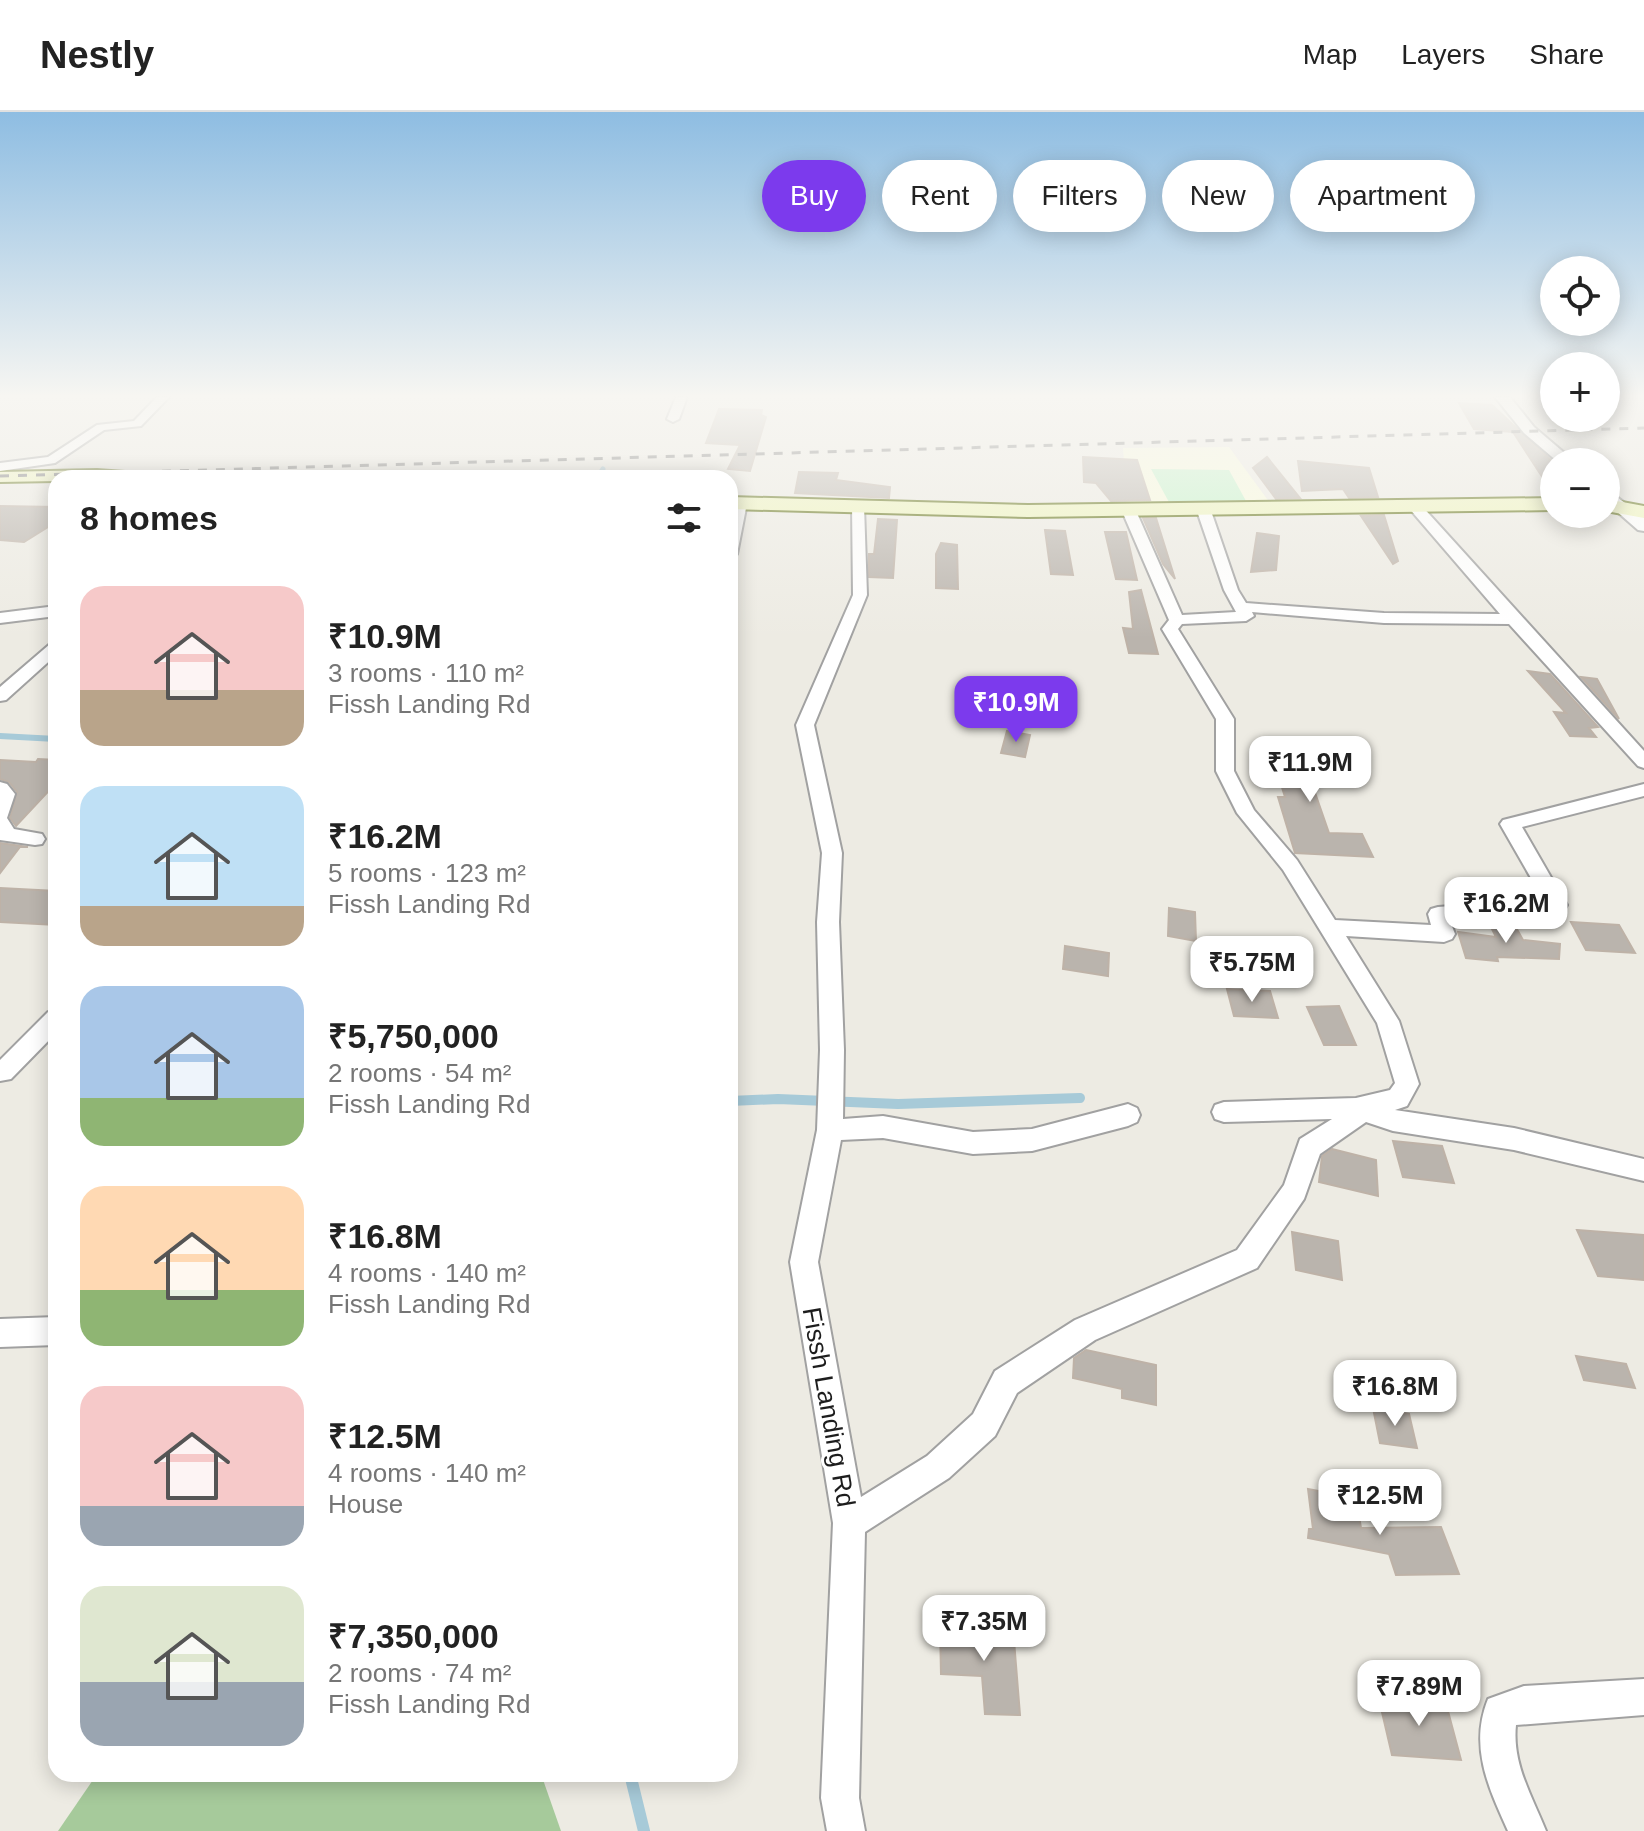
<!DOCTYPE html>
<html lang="en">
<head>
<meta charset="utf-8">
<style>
	body { margin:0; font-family:Helvetica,sans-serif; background:#f6f6f6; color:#222; height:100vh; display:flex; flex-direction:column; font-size:30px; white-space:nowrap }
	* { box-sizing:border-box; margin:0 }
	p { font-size:26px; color:#767676 }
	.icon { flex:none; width:44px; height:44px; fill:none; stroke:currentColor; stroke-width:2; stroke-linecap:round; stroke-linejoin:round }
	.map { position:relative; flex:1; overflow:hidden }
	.side { position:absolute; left:48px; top:358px; width:690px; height:1312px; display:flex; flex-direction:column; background:#fff; border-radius:24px; box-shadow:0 4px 20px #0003 }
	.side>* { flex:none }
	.top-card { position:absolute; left:762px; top:48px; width:760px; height:72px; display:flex; gap:16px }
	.tools { position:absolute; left:1540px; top:144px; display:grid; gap:16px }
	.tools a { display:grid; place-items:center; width:80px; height:80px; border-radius:50%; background:#fff; box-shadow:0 4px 20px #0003; font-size:40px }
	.price { position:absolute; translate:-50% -68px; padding:0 18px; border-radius:16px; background:#fff; color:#222; font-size:26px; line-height:52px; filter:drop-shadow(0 2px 4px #0008) }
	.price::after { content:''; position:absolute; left:50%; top:48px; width:24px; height:18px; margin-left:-12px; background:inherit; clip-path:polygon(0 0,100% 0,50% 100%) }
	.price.on { background:#7c3aed; color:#fff }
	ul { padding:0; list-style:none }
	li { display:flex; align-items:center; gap:24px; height:200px; padding:0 32px }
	li span { display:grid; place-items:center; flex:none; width:224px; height:160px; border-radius:24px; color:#555 }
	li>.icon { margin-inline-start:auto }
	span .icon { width:96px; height:96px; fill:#fffc; stroke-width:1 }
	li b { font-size:34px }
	h2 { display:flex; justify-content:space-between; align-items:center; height:96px; padding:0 32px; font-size:34px }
	.tag { padding:0 28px; border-radius:36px; background:#fff; box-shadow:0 4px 20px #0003; font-size:28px; line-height:72px }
	.tag.on { background:#7c3aed; color:#fff }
	header { display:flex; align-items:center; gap:48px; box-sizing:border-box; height:112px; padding:0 40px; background:#fff; border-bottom:2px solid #e0e0e0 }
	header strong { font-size:38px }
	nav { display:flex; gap:44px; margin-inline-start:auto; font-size:28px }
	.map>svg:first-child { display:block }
	.education { fill:#fbfddd }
	.forest { fill:#a6ca9b }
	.park { fill:#c3f5c9 }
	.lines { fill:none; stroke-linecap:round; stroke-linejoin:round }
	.stream-far3 { stroke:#a7cad8; stroke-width:5 }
	.stream-far2 { stroke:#a7cad8; stroke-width:6 }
	.stream-far1 { stroke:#a7cad8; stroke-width:10 }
	.stream { stroke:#a7cad8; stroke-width:12 }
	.building { fill:#bab4ad; stroke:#beb2a7; stroke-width:2 }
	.minor-casing { stroke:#a1a1a1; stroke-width:4 }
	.tertiary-casing { stroke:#a1a1a1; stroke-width:4 }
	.secondary-casing { stroke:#5c6c0c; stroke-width:4 }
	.minor { fill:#fff; fill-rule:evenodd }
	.tertiary { fill:#fff; fill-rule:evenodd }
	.secondary { fill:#eff5ba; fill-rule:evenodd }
	.rail { stroke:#6b6b6b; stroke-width:3; stroke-dasharray:9 9; stroke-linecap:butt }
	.labels { text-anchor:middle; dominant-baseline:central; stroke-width:6; stroke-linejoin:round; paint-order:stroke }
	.street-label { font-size:26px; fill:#1d1d1d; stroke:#fff }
</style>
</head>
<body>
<header>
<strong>Nestly</strong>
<nav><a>Map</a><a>Layers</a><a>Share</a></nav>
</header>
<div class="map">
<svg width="1644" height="1719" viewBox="0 0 1644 1719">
	<rect width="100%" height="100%" fill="#edebe3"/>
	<!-- education -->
	<path class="education" d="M 1229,335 L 1270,391 L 1127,394 L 1123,336 Z"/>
	<!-- forest -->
	<path class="forest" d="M 97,1662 L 541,1662 L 561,1719 L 58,1719 Z"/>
	<!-- park -->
	<path class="park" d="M 1151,357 L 1229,358 L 1246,389 L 1170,392 Z"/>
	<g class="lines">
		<!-- stream-far3 -->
		<path class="stream-far3" d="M 597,366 L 603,357"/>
		<!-- stream-far2 -->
		<path class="stream-far2" d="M 0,624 L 56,627"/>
		<!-- stream-far1 -->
		<path class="stream-far1" d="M 730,989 L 778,987 L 898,992 L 1080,986"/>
		<!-- stream -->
		<path class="stream" d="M 630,1662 L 644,1719"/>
	</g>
	<!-- building -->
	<path class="building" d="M 1459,291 L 1492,293 L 1554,351 L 1554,383 L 1513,320 L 1474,317 Z
		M 719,297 L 762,298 L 761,303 L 766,305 L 750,359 L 728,357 L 740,333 L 706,331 Z
		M 1083,345 L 1137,348 L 1150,388 L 1111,389 L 1096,371 L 1084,370 Z
		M 1267,345 L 1300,386 L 1276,387 L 1253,356 Z
		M 1298,349 L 1369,356 L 1378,385 L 1349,386 L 1343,377 L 1302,379 Z
		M 799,360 L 838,361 L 836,368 L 890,375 L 889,386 L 795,381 Z
		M 0,394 L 56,395 L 56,410 L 24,430 L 0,428 Z
		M 1384,403 L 1398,449 L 1393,452 L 1361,404 Z
		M 1143,406 L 1156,406 L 1175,467 L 1163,452 Z
		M 878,407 L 897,408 L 893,466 L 869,465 L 869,442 L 874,442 Z
		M 1045,418 L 1065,419 L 1073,463 L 1051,462 Z
		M 1105,420 L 1126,420 L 1137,468 L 1116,467 Z
		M 1257,421 L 1279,424 L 1276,458 L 1251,460 Z
		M 941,431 L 957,433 L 958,477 L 936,476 L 936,442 Z
		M 1141,478 L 1158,542 L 1129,541 L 1123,516 L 1133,517 L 1129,480 Z
		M 1528,559 L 1550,562 L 1598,615 L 1589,616 L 1596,625 L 1570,624 L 1554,600 L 1566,601 Z
		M 1581,565 L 1597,567 L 1619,607 Z
		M 1007,619 L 1030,623 L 1025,645 L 1001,641 Z
		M 1295,626 L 1320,628 L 1329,651 L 1304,649 L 1329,721 L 1362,722 L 1373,745 L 1295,741 L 1278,685 L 1285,685 L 1269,634 L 1298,636 Z
		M 38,647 L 56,648 L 56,671 L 16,714 L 10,706 L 17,680 L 9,670 L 0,667 L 0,648 L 36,650 Z
		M 0,731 L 28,735 L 20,735 L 0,761 Z
		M 0,776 L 56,779 L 56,813 L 0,810 Z
		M 1169,796 L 1195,800 L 1196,829 L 1168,824 Z
		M 1571,810 L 1619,813 L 1635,841 L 1586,838 Z
		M 1489,811 L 1514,812 L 1523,828 L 1560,832 L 1559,847 L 1497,845 L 1498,849 L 1466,846 L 1458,820 L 1496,825 Z
		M 1065,834 L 1109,841 L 1108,864 L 1063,857 Z
		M 1227,877 L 1270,879 L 1278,906 L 1234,904 Z
		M 1339,894 L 1356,933 L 1324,933 L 1307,895 Z
		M 1393,1029 L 1442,1034 L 1454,1071 L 1403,1065 Z
		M 1332,1037 L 1376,1048 L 1378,1084 L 1319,1070 L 1322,1044 Z
		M 1577,1118 L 1644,1123 L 1644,1168 L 1598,1164 Z
		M 1292,1120 L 1338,1129 L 1342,1168 L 1296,1158 Z
		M 1086,1238 L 1156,1253 L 1156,1293 L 1122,1286 L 1122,1277 L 1073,1266 L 1074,1246 Z
		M 1576,1244 L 1626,1252 L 1635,1276 L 1584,1268 Z
		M 1373,1296 L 1409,1302 L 1417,1336 L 1380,1331 Z
		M 1308,1377 L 1356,1386 L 1361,1416 L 1441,1415 L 1459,1462 L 1396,1463 L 1389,1442 L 1308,1426 L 1309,1417 L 1313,1417 Z
		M 940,1514 L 1013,1516 L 1020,1603 L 985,1602 L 982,1564 L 941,1562 Z
		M 1378,1583 L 1445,1588 L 1461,1648 L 1392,1643 Z"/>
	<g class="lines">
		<!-- minor casing -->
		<g class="minor-casing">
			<path id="minor" d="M 157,285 L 169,285 L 141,314 L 104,318 L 55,351 L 0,359 L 0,351 L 48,345 L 97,313 L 134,309 Z
				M 676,285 L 687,285 L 679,307 L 673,310 L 667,307 Z
				M 740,387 L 747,391 L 737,442 L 730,446 L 730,408 L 733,391 Z
				M 852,391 L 864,394 L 867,483 L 814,613 L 842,741 L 839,810 L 844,938 L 843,1007 L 883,1004 L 973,1020 L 1032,1017 L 1128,992 L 1137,996 L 1140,1003 L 1137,1010 L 1128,1014 L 1032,1039 L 973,1042 L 883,1026 L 841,1028 L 818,1150 L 861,1385 L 927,1344 L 973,1302 L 995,1259 L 1075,1208 L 1237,1138 L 1284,1073 L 1300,1027 L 1332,1007 L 1224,1010 L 1215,1007 L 1212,1000 L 1215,993 L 1224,990 L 1356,986 L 1390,978 L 1395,971 L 1377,911 L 1283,758 L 1237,701 L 1216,659 L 1216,607 L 1162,517 L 1169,508 L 1122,399 L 1124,396 L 1136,399 L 1182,503 L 1236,500 L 1224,478 L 1197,399 L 1204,395 L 1211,399 L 1238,478 L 1246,491 L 1384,501 L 1500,502 L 1408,395 L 1420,392 L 1644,639 L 1644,656 L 1638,654 L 1509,512 L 1384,511 L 1252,500 L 1254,504 L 1246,509 L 1182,512 L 1178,517 L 1234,607 L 1234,659 L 1254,698 L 1297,748 L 1335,808 L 1431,813 L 1428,802 L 1431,797 L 1438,795 L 1543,787 L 1500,712 L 1503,708 L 1644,672 L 1644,684 L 1522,715 L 1567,793 L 1564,798 L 1450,809 L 1455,822 L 1452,827 L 1444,830 L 1346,824 L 1399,909 L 1419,972 L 1407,994 L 1395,998 L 1514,1016 L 1644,1047 L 1644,1069 L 1514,1038 L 1393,1019 L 1366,1010 L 1320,1042 L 1304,1087 L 1257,1156 L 1095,1228 L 1017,1281 L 995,1324 L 949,1366 L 865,1420 L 859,1686 L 865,1719 L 827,1719 L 821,1686 L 833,1411 L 790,1150 L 817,1018 L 820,938 L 817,810 L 822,741 L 796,613 L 853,483 Z
				M 56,494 L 56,504 L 0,511 L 0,501 Z
				M 56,530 L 56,543 L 6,588 L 0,589 L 0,575 L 50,532 Z
				M 0,670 L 7,672 L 15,682 L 7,706 L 14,717 L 42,722 L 45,727 L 42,732 L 35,733 L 0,728 Z
				M 56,897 L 56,921 L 11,967 L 0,969 L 0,948 L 48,900 Z
				M 56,1205 L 56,1233 L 0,1235 L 0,1207 Z
				M 1644,1567 L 1644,1603 L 1516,1613 C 1512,1652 1532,1684 1546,1719 L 1508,1719 C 1488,1675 1469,1634 1488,1587 L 1524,1574 Z"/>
		</g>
		<!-- tertiary casing -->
		<g class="tertiary-casing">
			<path id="tertiary" d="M 1495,285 L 1510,285 L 1534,315 L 1575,350 L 1558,350 L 1524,321 Z
				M 1606,377 L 1644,405 L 1644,419 L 1638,418 L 1606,390 Z"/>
		</g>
		<!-- secondary casing -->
		<g class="secondary-casing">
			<path id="secondary" d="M 97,358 L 139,361 L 148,366 L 56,366 L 56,369 L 0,370 L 0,360 Z
				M 730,385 L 1028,393 L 1554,386 L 1554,398 L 1028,405 L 730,397 Z
				M 1606,387 L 1644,394 L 1644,406 L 1606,399 Z"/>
		</g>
		<!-- minor -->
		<use href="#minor" class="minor"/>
		<!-- tertiary -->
		<use href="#tertiary" class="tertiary"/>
		<!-- secondary -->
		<use href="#secondary" class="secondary"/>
		<!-- rail -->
		<path class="rail" d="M 0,364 L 1644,316"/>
	</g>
	<!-- sky -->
	<linearGradient id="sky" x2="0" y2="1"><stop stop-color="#8ebde2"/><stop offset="0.54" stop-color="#f7f6f2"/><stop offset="1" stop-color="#f7f6f2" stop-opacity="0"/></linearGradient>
	<rect width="1644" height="526" fill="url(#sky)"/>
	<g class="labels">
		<!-- street labels -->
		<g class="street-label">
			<text transform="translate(829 1295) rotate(80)">Fissh Landing Rd</text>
		</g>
	</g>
</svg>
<div class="tools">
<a><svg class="icon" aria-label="locate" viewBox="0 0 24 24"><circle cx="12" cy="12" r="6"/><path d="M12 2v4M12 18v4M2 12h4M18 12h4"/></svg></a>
<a>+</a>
<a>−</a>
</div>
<b class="price on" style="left:1016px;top:632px">₹10.9M</b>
<b class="price" style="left:1310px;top:692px">₹11.9M</b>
<b class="price" style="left:1506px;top:833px">₹16.2M</b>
<b class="price" style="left:1252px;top:892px">₹5.75M</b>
<b class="price" style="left:1395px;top:1316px">₹16.8M</b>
<b class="price" style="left:1380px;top:1425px">₹12.5M</b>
<b class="price" style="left:984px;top:1551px">₹7.35M</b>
<b class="price" style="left:1419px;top:1616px">₹7.89M</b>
<div class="top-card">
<a class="tag on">Buy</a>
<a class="tag">Rent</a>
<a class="tag">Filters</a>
<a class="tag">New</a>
<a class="tag">Apartment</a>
</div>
<section class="side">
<h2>8 homes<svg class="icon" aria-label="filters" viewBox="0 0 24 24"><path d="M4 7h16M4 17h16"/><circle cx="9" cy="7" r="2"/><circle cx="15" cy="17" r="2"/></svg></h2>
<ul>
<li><span style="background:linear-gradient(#f6c9c9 65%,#b9a48a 0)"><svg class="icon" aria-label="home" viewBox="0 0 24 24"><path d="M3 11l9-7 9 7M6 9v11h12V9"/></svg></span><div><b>₹10.9M</b><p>3 rooms · 110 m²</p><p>Fissh Landing Rd</p></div></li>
<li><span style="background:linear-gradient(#bfe0f5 75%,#b9a48a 0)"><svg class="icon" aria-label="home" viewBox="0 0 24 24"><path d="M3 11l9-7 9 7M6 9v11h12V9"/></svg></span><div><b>₹16.2M</b><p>5 rooms · 123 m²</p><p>Fissh Landing Rd</p></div></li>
<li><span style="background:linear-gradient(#a9c7e8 70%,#8fb573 0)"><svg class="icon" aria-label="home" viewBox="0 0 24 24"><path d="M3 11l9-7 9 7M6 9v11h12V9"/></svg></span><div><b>₹5,750,000</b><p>2 rooms · 54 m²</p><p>Fissh Landing Rd</p></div></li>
<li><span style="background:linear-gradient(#ffd9b3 65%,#8fb573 0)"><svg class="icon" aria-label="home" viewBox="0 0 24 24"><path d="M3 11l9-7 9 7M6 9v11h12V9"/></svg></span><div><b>₹16.8M</b><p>4 rooms · 140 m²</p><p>Fissh Landing Rd</p></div></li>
<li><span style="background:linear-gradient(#f6c9c9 75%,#9aa5b1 0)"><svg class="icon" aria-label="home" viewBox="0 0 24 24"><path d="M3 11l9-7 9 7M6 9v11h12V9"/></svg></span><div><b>₹12.5M</b><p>4 rooms · 140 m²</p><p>House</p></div></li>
<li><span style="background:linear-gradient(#dfe7d0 60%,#9aa5b1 0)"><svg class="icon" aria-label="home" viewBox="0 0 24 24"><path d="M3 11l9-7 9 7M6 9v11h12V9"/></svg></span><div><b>₹7,350,000</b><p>2 rooms · 74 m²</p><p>Fissh Landing Rd</p></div></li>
</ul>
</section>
</div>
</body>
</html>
